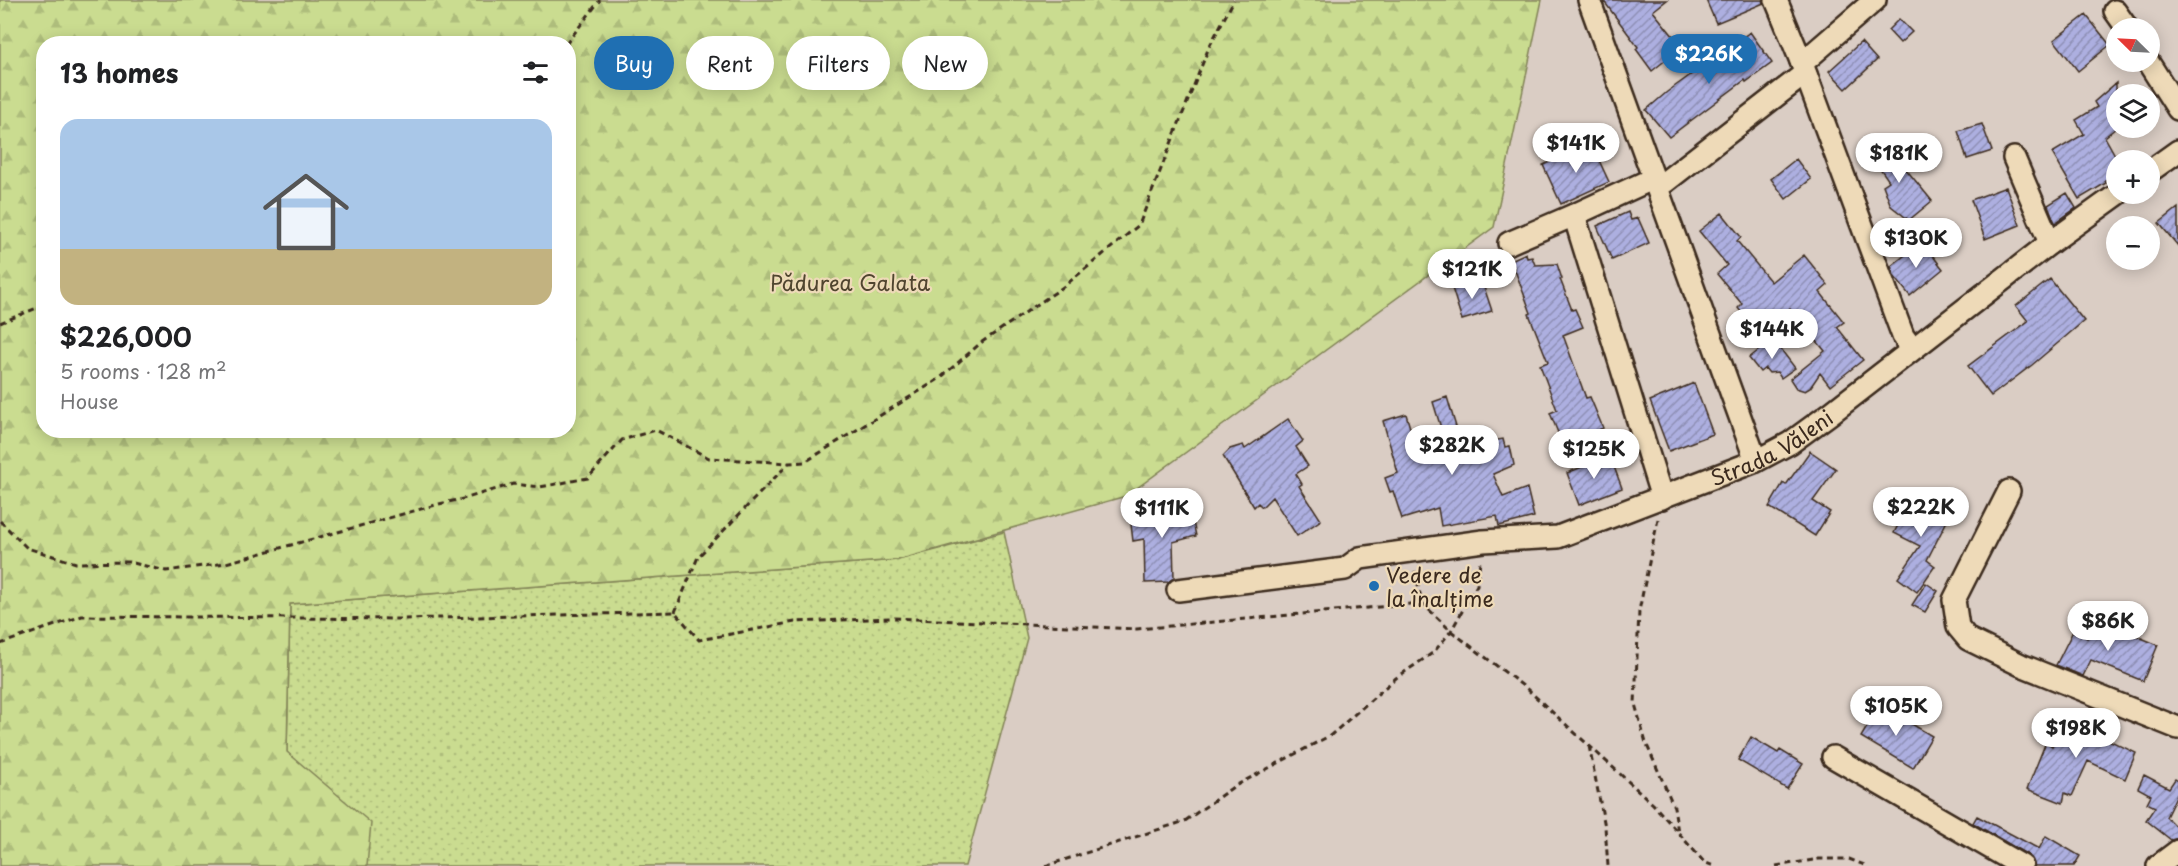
<!DOCTYPE html>
<html lang="en">
<head>
<meta charset="utf-8">
<style>
	body { margin:0; font-family:"Playpen Sans",sans-serif; background:#f2f2f2; color:#202124; height:100vh; display:flex; flex-direction:column; font-size:22px; white-space:nowrap }
	* { box-sizing:border-box; margin:0 }
	p { font-size:20px; color:#757577 }
	.icon { flex:none; width:33px; height:33px; fill:none; stroke:currentColor; stroke-width:2; stroke-linecap:round; stroke-linejoin:round }
	.map { position:relative; flex:1; overflow:hidden }
	.details { position:absolute; left:36px; top:36px; width:540px; height:402px; display:flex; flex-direction:column; background:#fff; border-radius:24px; box-shadow:0 3px 15px #0003 }
	.details>* { flex:none }
	.top-card { position:absolute; left:594px; top:36px; width:570px; height:54px; display:flex; gap:12px }
	.needle { width:39px; rotate:294deg }
	.controls { position:absolute; left:2106px; top:18px; display:grid; gap:12px }
	.controls a { display:grid; place-items:center; width:54px; height:54px; border-radius:50%; background:#fff; box-shadow:0 3px 15px #0003; font-size:30px }
	.price { position:absolute; translate:-50% -51px; padding:0 14px; border-radius:21px; background:#fff; color:#222; font-size:20px; line-height:39px; filter:drop-shadow(0 2px 3px #0008) }
	.price::after { content:''; position:absolute; left:50%; top:36px; width:18px; height:14px; margin-left:-9px; background:inherit; clip-path:polygon(0 0,100% 0,50% 100%) }
	.price.on { background:#1f6fb2; color:#fff }
	ul { padding:0; list-style:none }
	li { display:grid; align-content:center; gap:12px; height:318px; padding:0 24px }
	li span { display:grid; place-items:center; height:186px; border-radius:18px; color:#555 }
	li>.icon { margin-inline-start:auto }
	span .icon { width:108px; height:108px; fill:#fffc; stroke-width:1 }
	li b { font-size:26px }
	h2 { display:flex; justify-content:space-between; align-items:center; height:72px; padding:0 24px; font-size:26px }
	.chip { padding:0 21px; border-radius:27px; background:#fff; box-shadow:0 3px 15px #0003; font-size:21px; line-height:54px }
	.chip.on { background:#1f6fb2; color:#fff }
	.map>svg:first-child { display:block }
	.green { fill:url(#green-dots); stroke:#828357; stroke-width:1.5 }
	.forest { fill:url(#forest-firs); stroke:#828357; stroke-width:1.5; fill-rule:evenodd }
	.building { fill:url(#building-hatch); stroke:#3b2a1e; stroke-width:1.5 }
	.lines { fill:none; stroke-linecap:round; stroke-linejoin:round }
	.minor-casing { stroke:#3b2a1e; stroke-width:26 }
	.path { stroke:#3b2a1e; stroke-width:3; stroke-dasharray:6 4.5; stroke-linecap:butt }
	.minor { stroke:#eedab8; stroke-width:21 }
	.poi-dot { fill:#1f6fb2; stroke:#eedab8; stroke-width:2 }
	.labels { text-anchor:middle; dominant-baseline:central; stroke-width:4.5; stroke-linejoin:round; paint-order:stroke }
	.park-label { font-size:21px; fill:#50452f; stroke:#eedab8 }
	.street-label { font-size:21px; fill:#3b2a1e; stroke:#eedab8 }
	.poi-label { font-size:21px; fill:#3b2a1e; stroke:#eedab8; text-anchor:start }
</style>
</head>
<body>
<div class="map">
<svg width="2178" height="866" viewBox="0 0 2178 866">
	<defs>
		<pattern id="green-dots" width="8" height="8" patternUnits="userSpaceOnUse" patternTransform="scale(1.5)"><rect width="8" height="8" fill="#cadc90"/><path d="M2 2h.1M6 6h.1" fill="none" stroke="#aebd7c" stroke-width="1.8" stroke-linecap="round"/></pattern>
		<pattern id="forest-firs" width="22" height="20" patternUnits="userSpaceOnUse" patternTransform="scale(1.5)"><rect width="22" height="20" fill="#cadc90"/><path d="M5 1l3.5 6h-7zM16 11l3.5 6h-7z" fill="#aebd7c"/></pattern>
		<pattern id="building-hatch" width="6" height="6" patternUnits="userSpaceOnUse" patternTransform="scale(1.5)"><rect width="6" height="6" fill="#adafe0"/><path d="M-1 1l2-2M0 6l6-6M5 7l2-2" fill="none" stroke="#8e8fb5"/></pattern>
	</defs>
	<rect width="100%" height="100%" fill="#dacdc4"/>
	<filter id="ink" filterUnits="userSpaceOnUse"><feTurbulence type="fractalNoise" baseFrequency=".0167" numOctaves="2"/><feDisplacementMap in="SourceGraphic" scale="12" xChannelSelector="R" yChannelSelector="G"/><feConvolveMatrix kernelMatrix="1 2 1 2 8 2 1 2 1" color-interpolation-filters="sRGB"/></filter>
	<g filter="url(#ink)">
		<!-- green -->
		<path class="green" d="M 1004,532 L 1027,638 L 965,866 L 367,866 L 287,752 L 290,604 L 898,560 Z"/>
		<!-- forest -->
		<path class="forest" d="M 0,0 L 1542,0 L 1494,227 L 1126,496 L 898,560 L 290,604 L 287,752 L 371,823 L 367,866 L 0,866 ZM 44,44 L 568,44 L 568,430 L 44,430 Z"/>
		<!-- building -->
		<path class="building" d="M 1603,0 L 1667,0 L 1653,11 L 1682,47 L 1652,71 L 1636,49 L 1638,47 Z
			M 1706,0 L 1764,0 L 1764,3 L 1716,23 Z
			M 2086,15 L 2110,45 L 2078,71 L 2054,40 Z
			M 1899,19 L 1912,32 L 1900,43 L 1888,30 Z
			M 1750,32 L 1772,63 L 1746,82 L 1745,80 L 1669,137 L 1646,110 L 1667,92 Z
			M 1861,42 L 1877,60 L 1846,89 L 1829,71 Z
			M 2116,83 L 2116,128 L 2105,137 L 2116,157 L 2116,174 L 2105,181 L 2106,183 L 2079,199 L 2052,153 L 2084,134 L 2076,120 L 2097,107 L 2094,102 Z
			M 1982,124 L 1992,151 L 1967,159 L 1958,131 Z
			M 1879,138 L 1901,171 L 1905,168 L 1932,201 L 1909,220 L 1891,206 L 1883,185 L 1889,181 L 1866,148 Z
			M 1591,143 L 1609,182 L 1561,204 L 1543,165 Z
			M 1796,159 L 1811,179 L 1786,199 L 1771,179 Z
			M 2006,187 L 2020,225 L 1985,239 L 1971,200 Z
			M 2067,193 L 2076,208 L 2055,223 L 2048,205 Z
			M 2178,208 L 2178,246 L 2159,223 Z
			M 1628,212 L 1631,220 L 1638,218 L 1649,243 L 1612,260 L 1597,226 Z
			M 1722,213 L 1741,237 L 1737,241 L 1771,282 L 1804,255 L 1828,285 L 1820,292 L 1844,322 L 1837,327 L 1863,360 L 1830,386 L 1820,373 L 1810,388 L 1805,391 L 1796,388 L 1790,379 L 1825,351 L 1790,309 L 1758,334 L 1738,308 L 1742,304 L 1717,274 L 1727,265 L 1699,231 Z
			M 1922,242 L 1943,269 L 1910,296 L 1894,276 L 1891,266 Z
			M 1526,253 L 1527,258 L 1532,257 L 1535,265 L 1557,264 L 1562,279 L 1560,279 L 1572,310 L 1575,309 L 1583,327 L 1563,335 L 1586,398 L 1590,397 L 1603,428 L 1563,445 L 1550,413 L 1557,410 L 1540,365 L 1548,362 L 1529,314 L 1531,313 L 1511,260 Z
			M 2050,279 L 2084,321 L 2032,365 L 1991,396 L 1968,366 L 2028,321 L 2016,306 Z
			M 1482,281 L 1492,311 L 1462,320 L 1452,288 L 1469,282 L 1470,285 Z
			M 1773,339 L 1795,368 L 1781,378 L 1777,372 L 1769,373 L 1765,368 L 1760,372 L 1749,358 Z
			M 1694,383 L 1713,434 L 1669,451 L 1650,401 Z
			M 1447,397 L 1462,447 L 1503,439 L 1505,447 L 1510,446 L 1514,465 L 1493,474 L 1503,497 L 1527,488 L 1534,517 L 1499,526 L 1497,516 L 1441,526 L 1438,508 L 1402,519 L 1393,491 L 1390,492 L 1385,478 L 1398,473 L 1383,421 L 1406,414 L 1419,459 L 1448,451 L 1433,402 Z
			M 1288,419 L 1303,441 L 1296,447 L 1308,466 L 1296,474 L 1302,484 L 1299,486 L 1321,520 L 1297,536 L 1272,497 L 1262,507 L 1258,503 L 1254,507 L 1223,456 L 1230,449 L 1243,445 L 1245,449 Z
			M 1810,451 L 1836,469 L 1813,501 L 1830,512 L 1815,536 L 1769,507 L 1783,483 L 1786,485 Z
			M 1610,456 L 1622,488 L 1579,505 L 1567,473 Z
			M 1914,494 L 1951,513 L 1927,560 L 1935,566 L 1917,592 L 1898,578 L 1920,546 L 1894,533 Z
			M 1189,503 L 1196,536 L 1173,542 L 1174,578 L 1168,582 L 1145,583 L 1144,539 L 1133,541 L 1130,516 L 1150,514 L 1149,512 Z
			M 1926,583 L 1938,591 L 1925,612 L 1912,605 Z
			M 2098,620 L 2158,645 L 2143,681 L 2091,660 L 2083,676 L 2056,665 L 2073,631 L 2087,638 Z
			M 1880,705 L 1932,736 L 1913,768 L 1861,737 Z
			M 2063,715 L 2099,727 L 2096,734 L 2136,753 L 2125,779 L 2088,761 L 2072,796 L 2065,793 L 2063,803 L 2027,789 L 2046,742 L 2052,746 Z
			M 1751,737 L 1778,753 L 1780,750 L 1803,764 L 1787,789 L 1738,760 Z
			M 2144,775 L 2169,788 L 2175,779 L 2178,781 L 2178,792 L 2166,817 L 2178,829 L 2178,838 L 2171,840 L 2146,820 L 2155,807 L 2147,803 L 2151,795 L 2138,788 Z
			M 1977,816 L 2039,849 L 2046,836 L 2080,856 L 2074,866 L 2035,866 L 2028,855 L 1973,823 Z"/>
		<g class="lines">
			<!-- minor casing -->
			<g class="minor-casing">
				<g id="minor">
					<path d="M 1589,0 L 1756,461"/>
					<path d="M 1776,0 L 1801,61 L 1903,336 L 1912,348"/>
					<path d="M 2115,11 L 2127,28"/>
					<path d="M 1801,61 L 1808,58 L 1875,0"/>
					<path d="M 2148,62 L 2178,109"/>
					<path d="M 2014,158 L 2050,243"/>
					<path d="M 2150,171 L 2178,151"/>
					<path d="M 1509,243 L 1574,215"/>
					<path d="M 2009,491 L 1954,600 L 1958,627 L 1968,639 L 2021,665 L 2178,728"/>
					<path d="M 1662,498 L 1574,215 L 1650,180 L 1665,182 L 1799,78 L 1806,75"/>
					<path id="s1" d="M 1178,590 L 1345,569 L 1360,558 L 1483,541 L 1558,537 L 1756,461 L 1790,443 L 1831,413 L 2050,243 L 2118,194"/>
					<path d="M 1833,757 L 2022,866"/>
					<path d="M 2158,866 L 2178,851"/>
				</g>
			</g>
			<!-- path -->
			<path class="path" d="M 566,44 L 600,0
				M 0,323 L 44,305
				M 1658,519 L 1639,611 L 1635,704 L 1646,743 L 1674,807 L 1678,832
				M 0,521 L 27,548 L 76,563 L 129,562 L 166,571 L 226,563 L 439,504 L 467,498 L 513,484 L 540,487 L 588,478 L 622,440 L 656,430 L 709,458 L 789,463
				M 1415,571 L 1422,603 L 1451,631 L 1527,689 L 1653,804 L 1704,862 L 1714,866
				M 675,612 L 698,557 L 789,463 L 805,462 L 939,379 L 982,342 L 1063,287 L 1139,225 L 1209,47 L 1234,0
				M 0,644 L 82,616 L 401,619 L 675,612 L 699,640 L 795,622 L 892,618 L 1137,629 L 1422,603
				M 1589,746 L 1605,827 L 1608,866
				M 1045,866 L 1185,821 L 1233,787 L 1331,735 L 1396,678 L 1434,652 L 1451,631 L 1477,585 L 1480,561
				M 1776,866 L 1819,859 L 1849,859 L 1867,866"/>
			<!-- minor -->
			<use href="#minor" class="minor"/>
		</g>
	</g>
	<!-- markers -->
	<circle class="poi-dot" cx="1374" cy="586" r="6"/>
	<g class="labels">
		<!-- park labels -->
		<g class="park-label">
			<text x="850" y="282">Pădurea Galata</text>
		</g>
		<!-- street labels -->
		<g class="street-label">
			<text stroke="none"><textPath href="#s1" startOffset="618">Strada Văleni</textPath></text>
		</g>
		<!-- poi labels -->
		<g class="poi-label">
			<text x="1386" y="574">Vedere de<tspan x="1386" dy="24">la înalțime</tspan></text>
		</g>
	</g>
</svg>
<div class="controls">
<a><svg class="needle" viewBox="-14 -14 28 28"><path d="M0-13l5 13h-10z" fill="#e53935"/><path d="M0 13l5-13h-10z" fill="#757577"/></svg></a>
<a><svg class="icon" aria-label="layers" viewBox="0 0 24 24"><path d="M12 4l9 5-9 5-9-5zM3 14l9 5 9-5"/></svg></a>
<a>+</a>
<a>−</a>
</div>
<b class="price on" style="left:1709px;top:85px">$226K</b>
<b class="price" style="left:1576px;top:174px">$141K</b>
<b class="price" style="left:1899px;top:184px">$181K</b>
<b class="price" style="left:1916px;top:269px">$130K</b>
<b class="price" style="left:1472px;top:300px">$121K</b>
<b class="price" style="left:1772px;top:360px">$144K</b>
<b class="price" style="left:1452px;top:476px">$282K</b>
<b class="price" style="left:1594px;top:480px">$125K</b>
<b class="price" style="left:1921px;top:538px">$222K</b>
<b class="price" style="left:1162px;top:539px">$111K</b>
<b class="price" style="left:2108px;top:652px">$86K</b>
<b class="price" style="left:1896px;top:737px">$105K</b>
<b class="price" style="left:2076px;top:759px">$198K</b>
<div class="top-card">
<a class="chip on">Buy</a>
<a class="chip">Rent</a>
<a class="chip">Filters</a>
<a class="chip">New</a>
</div>
<section class="details">
<h2>13 homes<svg class="icon" aria-label="filters" viewBox="0 0 24 24"><path d="M4 7h16M4 17h16"/><circle cx="9" cy="7" r="2"/><circle cx="15" cy="17" r="2"/></svg></h2>
<ul>
<li><span style="background:linear-gradient(#a9c7e8 70%,#c2b280 0)"><svg class="icon" aria-label="home" viewBox="0 0 24 24"><path d="M3 11l9-7 9 7M6 9v11h12V9"/></svg></span><div><b>$226,000</b><p>5 rooms · 128 m²</p><p>House</p></div></li>
</ul>
</section>
</div>
</body>
</html>
